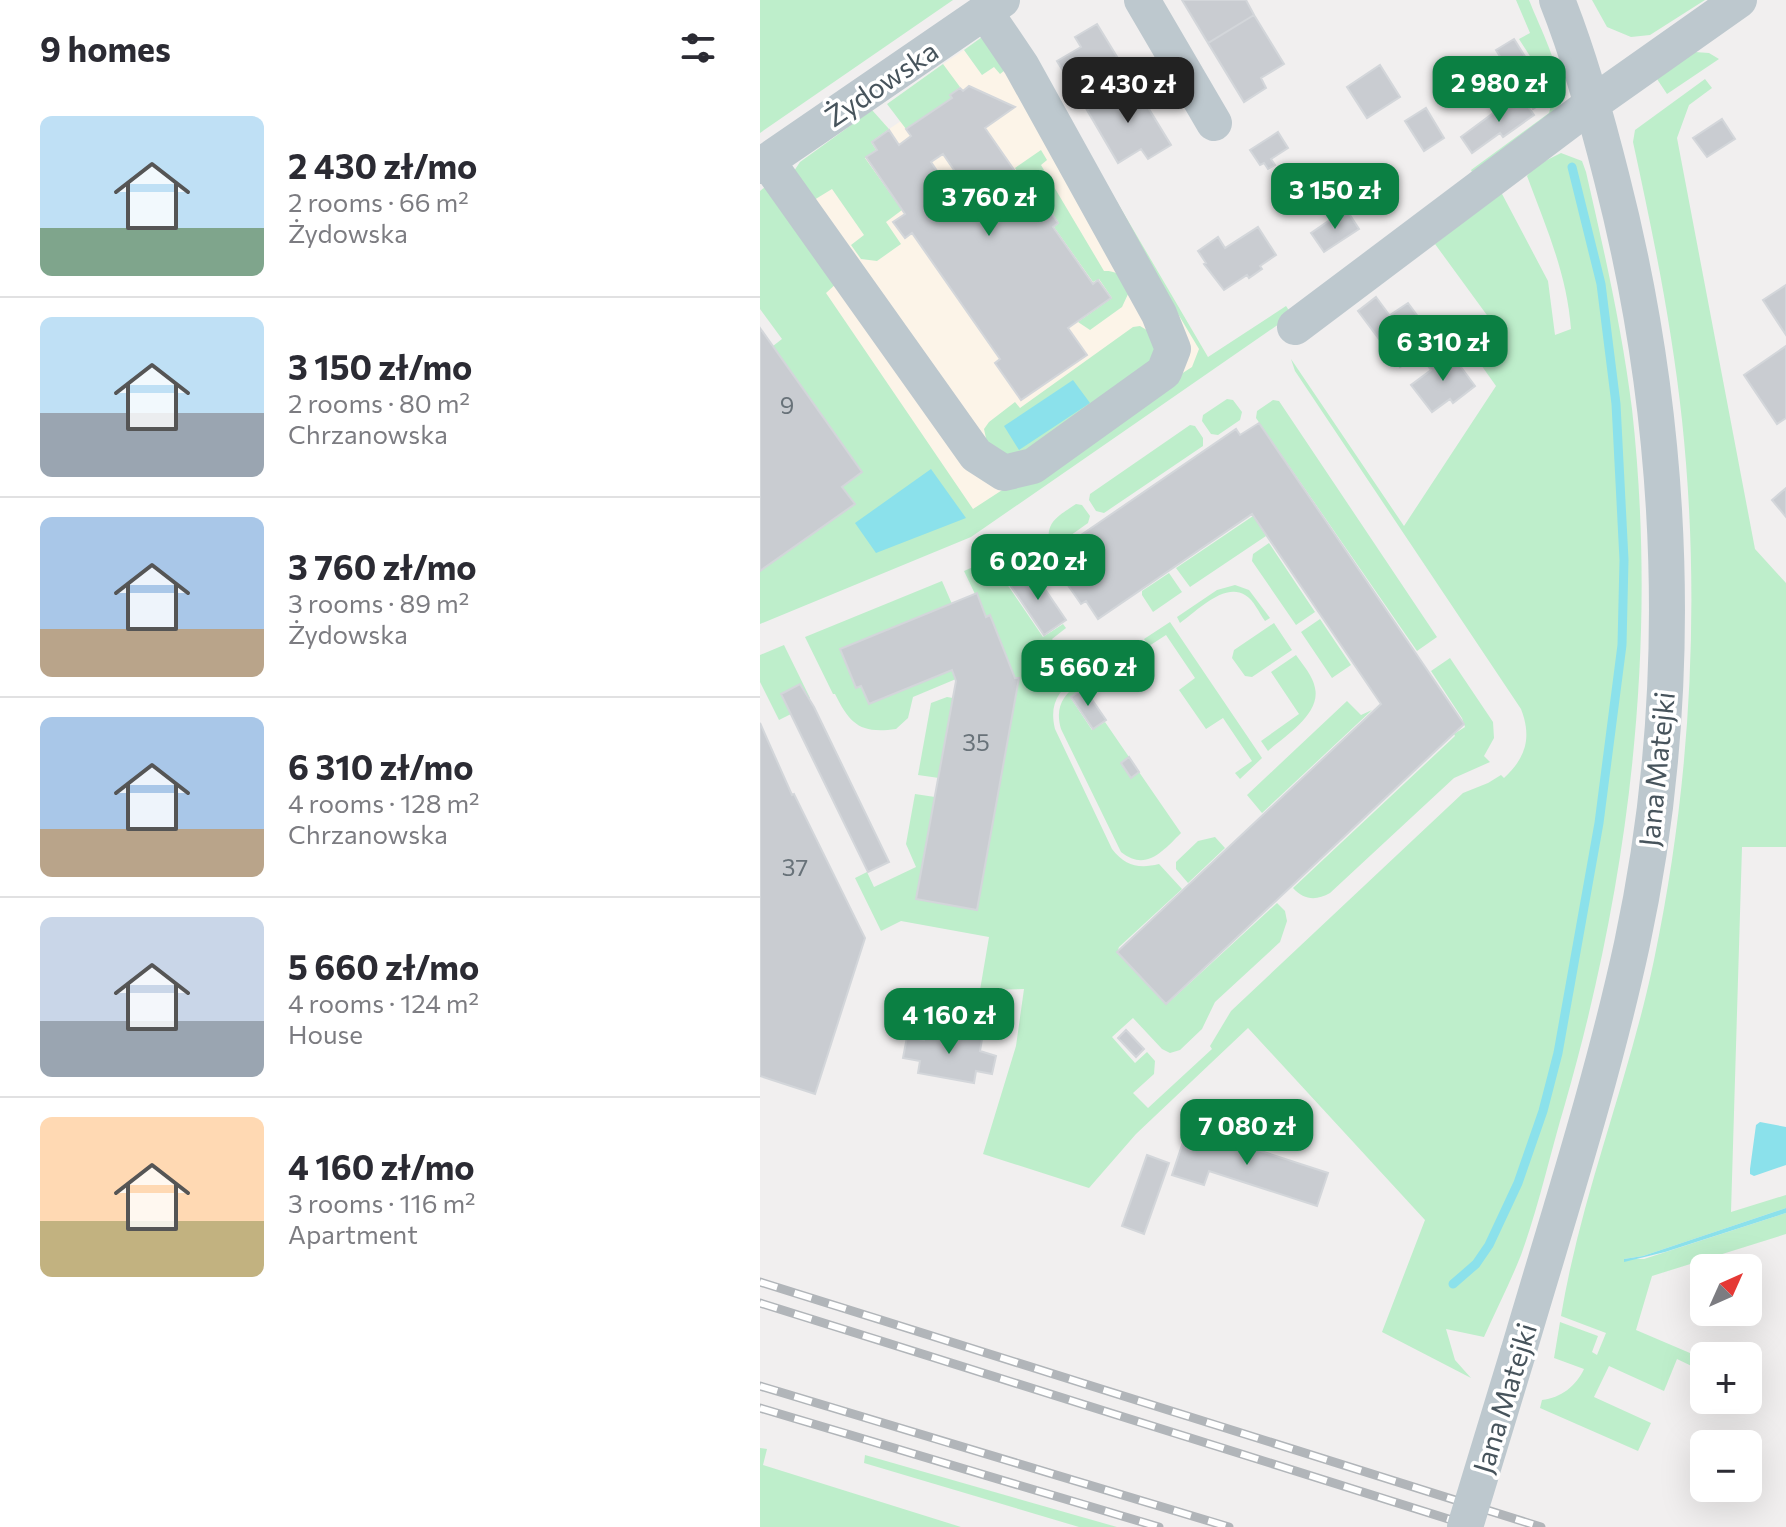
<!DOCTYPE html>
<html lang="en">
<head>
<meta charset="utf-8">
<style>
	body { margin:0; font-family:Commissioner,sans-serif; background:#f2f2f3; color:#2b2b33; height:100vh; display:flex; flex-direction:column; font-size:30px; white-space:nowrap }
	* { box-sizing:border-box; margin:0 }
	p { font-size:26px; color:#7c7c81 }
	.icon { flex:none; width:44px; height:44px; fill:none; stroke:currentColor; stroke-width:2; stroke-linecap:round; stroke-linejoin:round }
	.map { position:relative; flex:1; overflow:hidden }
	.drawer { display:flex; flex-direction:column; background:#fff; width:760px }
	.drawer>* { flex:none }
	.needle { width:52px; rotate:45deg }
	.fabs { position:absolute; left:930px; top:1254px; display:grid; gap:16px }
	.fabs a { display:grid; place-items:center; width:72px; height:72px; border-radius:12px; background:#fff; box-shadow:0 8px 32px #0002; font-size:40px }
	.price { position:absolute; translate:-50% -68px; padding:0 18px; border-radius:16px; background:#0b8043; color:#fff; font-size:26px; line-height:52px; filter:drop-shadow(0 2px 4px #0008) }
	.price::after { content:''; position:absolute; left:50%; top:48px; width:24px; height:18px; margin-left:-12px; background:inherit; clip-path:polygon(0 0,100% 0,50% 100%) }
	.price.active { background:#222; color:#fff }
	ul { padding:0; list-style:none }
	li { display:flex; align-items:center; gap:24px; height:200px; padding:0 40px }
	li+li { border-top:2px solid #e1e1e2 }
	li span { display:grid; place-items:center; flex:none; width:224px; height:160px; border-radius:12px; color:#555 }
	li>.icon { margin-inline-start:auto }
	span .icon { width:96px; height:96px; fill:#fffc; stroke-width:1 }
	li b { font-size:34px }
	h2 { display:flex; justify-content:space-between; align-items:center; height:96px; padding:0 40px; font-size:34px }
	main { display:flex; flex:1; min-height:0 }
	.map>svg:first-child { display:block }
	.commercial { fill:#fcf4e8 }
	.green { fill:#beeecb }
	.water { fill:#8be1eb }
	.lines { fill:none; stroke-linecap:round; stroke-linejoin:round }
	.stream { stroke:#8be1eb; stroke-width:9 }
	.building { fill:#c9ccd1; stroke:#d3d6da; stroke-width:2; fill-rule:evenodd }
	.minor { stroke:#bdc8ce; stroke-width:36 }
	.rail-casing { stroke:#b1b5b9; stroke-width:9 }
	.rail { stroke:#fff; stroke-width:6; stroke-dasharray:18; stroke-linecap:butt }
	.minor-bridge { stroke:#bdc8ce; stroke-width:36 }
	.labels { text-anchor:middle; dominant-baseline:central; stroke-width:7; stroke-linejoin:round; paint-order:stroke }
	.number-label { font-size:24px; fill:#687279 }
	.street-label { font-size:28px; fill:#47545c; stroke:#fff }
</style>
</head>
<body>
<main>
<section class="drawer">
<h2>9 homes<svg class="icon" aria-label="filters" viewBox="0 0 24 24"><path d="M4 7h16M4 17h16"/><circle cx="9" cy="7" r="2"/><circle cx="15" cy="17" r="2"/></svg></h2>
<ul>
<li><span style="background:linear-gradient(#bfe0f5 70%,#7fa58c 0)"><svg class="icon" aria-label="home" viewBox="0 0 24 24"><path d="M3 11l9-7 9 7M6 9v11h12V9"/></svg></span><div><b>2 430 zł/mo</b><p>2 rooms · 66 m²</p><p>Żydowska</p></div></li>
<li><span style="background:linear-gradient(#bfe0f5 60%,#9aa5b1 0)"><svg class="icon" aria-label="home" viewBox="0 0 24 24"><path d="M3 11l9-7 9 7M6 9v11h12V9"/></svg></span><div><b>3 150 zł/mo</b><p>2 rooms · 80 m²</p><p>Chrzanowska</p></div></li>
<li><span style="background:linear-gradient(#a9c7e8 70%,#b9a48a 0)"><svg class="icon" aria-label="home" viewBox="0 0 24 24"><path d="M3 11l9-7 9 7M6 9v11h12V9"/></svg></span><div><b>3 760 zł/mo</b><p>3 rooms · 89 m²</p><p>Żydowska</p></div></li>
<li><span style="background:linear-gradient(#a9c7e8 70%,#b9a48a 0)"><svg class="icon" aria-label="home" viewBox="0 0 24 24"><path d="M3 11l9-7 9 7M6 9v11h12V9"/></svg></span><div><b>6 310 zł/mo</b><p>4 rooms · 128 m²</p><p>Chrzanowska</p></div></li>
<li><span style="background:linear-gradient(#c9d6e8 65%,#9aa5b1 0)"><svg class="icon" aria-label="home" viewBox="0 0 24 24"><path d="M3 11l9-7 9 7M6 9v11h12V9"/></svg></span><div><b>5 660 zł/mo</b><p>4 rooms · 124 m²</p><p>House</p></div></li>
<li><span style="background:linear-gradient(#ffd9b3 65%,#c2b280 0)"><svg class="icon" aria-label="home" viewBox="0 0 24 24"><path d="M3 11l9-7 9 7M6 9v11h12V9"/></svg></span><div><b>4 160 zł/mo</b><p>3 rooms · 116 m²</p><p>Apartment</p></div></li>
</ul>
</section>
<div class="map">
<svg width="1026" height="1527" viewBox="0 0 1026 1527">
	<rect width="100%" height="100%" fill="#f1efef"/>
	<!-- commercial -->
	<path class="commercial" d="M 204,50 L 222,75 L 234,67 L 249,67 L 326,149 L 448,357 L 216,516 L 8,215 L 124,123 L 129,129 L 141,121 L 142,123 L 198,86 L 183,64 Z"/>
	<!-- green -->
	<path class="green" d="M 0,0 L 193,0 L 0,133 Z
		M 756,0 L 769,0 C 782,33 806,76 800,112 L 717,182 L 711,170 L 789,113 L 794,94 L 759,39 L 770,33 Z
		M 832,0 L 945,0 L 890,35 L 871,37 L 847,27 Z
		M 222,37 L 249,67 L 240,74 L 234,67 L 222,75 L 204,50 Z
		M 935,52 L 949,53 L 959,59 L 907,94 L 897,79 Z
		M 266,60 L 326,149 L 448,357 L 526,306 L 532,315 L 211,537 L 0,624 L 0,571 L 94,504 L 82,487 L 102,472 L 13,346 L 22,339 L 0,309 L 0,191 L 5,187 L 77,283 L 66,293 L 213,509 L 432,367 L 439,349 Z
		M 183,64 L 200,87 L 190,95 L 192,98 L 146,129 L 127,104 Z
		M 945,79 L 952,88 L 929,105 L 917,138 L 995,549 L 1026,583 L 1026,847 L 982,847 L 971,1212 L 1026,1195 L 1026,1208 L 883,1256 L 864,1259 L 884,1259 L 1026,1213 L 1026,1234 L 892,1276 L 876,1330 L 944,1359 L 944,1372 L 917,1359 L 904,1391 L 849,1366 L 834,1397 L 891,1423 L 878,1451 L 780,1408 L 782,1400 C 801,1398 816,1386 824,1369 L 794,1358 L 800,1322 L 838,1336 L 832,1352 L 837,1355 L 846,1333 L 801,1316 C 821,1195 869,1080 894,960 C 931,784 941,599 922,420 C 912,326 893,234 873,142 L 875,130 Z
		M 112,110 L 129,129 L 111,142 L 116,150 L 105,158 L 142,210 L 126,222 L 141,244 L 117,261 L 101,259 L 91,245 L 104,235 L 72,189 L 54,200 L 34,171 L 40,162 Z
		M 281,150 L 287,160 L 281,165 L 344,271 C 360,270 362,279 369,292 L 362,307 L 330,330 L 318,322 L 352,298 L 339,279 L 333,282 L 294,227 L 299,223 L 282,198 L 277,202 L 255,168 Z
		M 801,153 L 822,161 L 826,172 C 844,250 862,329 872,409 C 898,643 870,878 805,1104 C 790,1154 779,1206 761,1255 C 750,1283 736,1310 724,1337 L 686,1329 L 695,1360 L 711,1378 L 622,1332 L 665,1220 L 488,1028 L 376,1134 L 329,1188 L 223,1154 L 256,1046 L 264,989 L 220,990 L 229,937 L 141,921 L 121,931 L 95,878 L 107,872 L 114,887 L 156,867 L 146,844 L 155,794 L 175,797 L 156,899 L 217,910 L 259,679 L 255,678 L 230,616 L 226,617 L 204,571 L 229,560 L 238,565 L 236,568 L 283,637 L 303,624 L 306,628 L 292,639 L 318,676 C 298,691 289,704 295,729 L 352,849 C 365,866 379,869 399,864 L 422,889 L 359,947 L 357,953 L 407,1004 L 517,903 L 525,911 L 527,921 L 520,942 L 455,1002 L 442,1029 L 420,1050 L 410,1053 L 402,1049 L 373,1018 L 352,1037 L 375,1063 L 387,1052 L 395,1061 L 394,1074 L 373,1093 L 388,1108 L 452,1049 L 450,1046 L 471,1011 L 703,793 L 728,783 L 741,775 L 744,778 C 766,758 772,737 761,709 L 535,371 L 531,359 L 644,526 L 736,386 L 714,355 L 740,333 L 675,244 L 741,192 L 788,281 L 795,335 L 811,329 C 807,274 786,227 767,176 L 775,166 Z
		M 380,326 L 390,332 L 398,361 L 261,457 L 250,458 L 227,443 L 224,429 L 229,422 L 255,402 L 260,408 L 373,327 Z
		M 467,399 L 473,400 L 482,412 L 480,420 L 458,435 L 451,434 L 442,421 L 443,415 Z
		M 513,400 L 519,401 L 677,637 L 657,651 L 496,418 L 497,411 Z
		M 430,425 L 435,426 L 443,438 L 443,446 L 344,513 L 336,511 L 329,500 L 330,494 Z
		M 316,504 L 322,505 L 330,516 L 328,523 L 297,545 L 290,544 C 284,522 300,515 316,504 Z
		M 493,516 L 506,536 L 430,587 L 416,568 Z
		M 509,543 L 555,612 L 536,625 L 492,561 L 493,554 Z
		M 409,573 L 422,592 L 393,612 L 382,595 L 382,591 Z
		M 182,581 L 192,604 L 80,650 L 96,688 L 192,670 L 196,679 L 153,697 L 148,718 L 136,729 C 100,734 90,724 75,694 L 73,694 L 45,637 Z
		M 475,585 L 489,590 L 510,618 L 505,621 C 499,613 494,600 485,595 C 464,582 436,612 420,623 L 417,617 L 457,590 Z
		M 560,619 L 591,665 L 572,678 L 541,632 Z
		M 410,622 L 502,758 L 480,779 L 475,773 L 492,761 L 463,718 L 446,729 L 419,690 L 435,678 L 406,635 L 389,646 L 384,639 Z
		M 514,623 L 532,650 L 492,677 L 485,676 L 472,658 L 474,650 Z
		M 24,645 L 50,698 L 48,700 L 40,684 L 22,693 L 31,714 L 19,720 L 0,682 L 0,655 Z
		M 536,655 C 543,665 553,676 555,688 C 561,714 525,736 508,751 L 501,741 L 539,714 L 511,672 Z
		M 690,658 L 733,722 L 734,738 L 724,756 L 730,762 L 694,778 L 570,893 C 556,901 544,900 533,888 L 695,736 L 694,734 L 705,727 L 702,718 L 671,671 Z
		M 319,683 L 322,688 L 310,697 L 332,730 L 345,722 L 369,757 L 361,764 L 371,778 L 379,772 L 421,833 C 403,851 386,872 361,852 L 301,729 C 295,708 302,696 319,683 Z
		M 187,697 L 193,698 L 179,778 L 158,775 L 171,703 Z
		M 587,701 L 601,715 L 612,710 L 502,813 L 487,795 Z
		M 455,837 L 465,848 L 428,883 L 416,869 L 416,862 L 438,841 Z
		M 0,1448 L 7,1449 L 3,1465 L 201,1527 L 0,1527 Z
		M 105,1455 L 357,1527 L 319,1527 L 104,1463 Z"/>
	<!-- water -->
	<path class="water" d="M 313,380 L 330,403 L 259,450 L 244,426 Z
		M 171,469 L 206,518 L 116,553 L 95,523 Z
		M 1000,1122 L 1026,1127 L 1026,1165 L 994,1176 L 990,1174 L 990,1169 L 996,1125 Z
		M 1026,1208 L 1026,1213 L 905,1252 L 864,1262 L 864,1259 L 883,1256 Z"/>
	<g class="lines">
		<!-- stream -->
		<path class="stream" d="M 693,1284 L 716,1264 L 729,1245 L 758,1183 L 783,1111 L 798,1053 L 839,823 L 862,645 L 864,560 L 856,404 L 841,284 L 812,167"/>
	</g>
	<!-- building -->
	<path class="building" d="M 422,0 L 486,0 L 494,15 L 448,43 Z
		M 494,15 L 524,64 L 501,78 L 506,88 L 484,102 L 448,43 Z
		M 337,24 L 373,83 L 327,110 L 297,61 L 321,47 L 315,37 Z
		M 754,39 L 791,98 L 773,109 L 736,50 Z
		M 620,65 L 640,97 L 607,118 L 587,87 Z
		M 373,83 L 411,145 L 388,159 L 381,149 L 358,163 L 327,110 Z
		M 209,86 L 255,107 L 225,128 L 277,203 L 282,199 L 298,223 L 293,227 L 333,284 L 338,280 L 351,298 L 308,328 L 327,355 L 261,400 L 235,363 L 240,359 L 152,233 L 145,238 L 133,222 L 145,214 L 106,157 L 117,150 L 112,142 L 129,130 L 139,145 L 151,136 L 146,129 L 192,98 L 190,95 L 200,88 L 203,91 ZM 183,154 L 196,173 L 184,181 L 171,162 Z
		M 759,94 L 774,115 L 743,137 L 740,133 L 712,153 L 701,137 Z
		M 666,108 L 684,138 L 664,151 L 645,121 Z
		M 962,119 L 975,139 L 947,157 L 933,138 Z
		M 518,132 L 528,148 L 511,159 L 515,165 L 508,169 L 504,163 L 500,165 L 490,150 Z
		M 586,209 L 599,229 L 564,252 L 551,233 Z
		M 498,227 L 516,255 L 500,266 L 502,269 L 489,278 L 487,275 L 464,290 L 444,264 L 446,263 L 438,251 L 458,237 L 465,248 Z
		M 1026,285 L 1026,335 L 1003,300 Z
		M 616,297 L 658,354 L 640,367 L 598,311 Z
		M 648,303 L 682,349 L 663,363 L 630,315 Z
		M 0,328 L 102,472 L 82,487 L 95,504 L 0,571 Z
		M 1026,346 L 1026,418 L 1017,424 L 984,375 Z
		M 689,351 L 715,386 L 693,403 L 690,399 L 672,412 L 651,385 L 671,370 L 668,366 Z
		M 499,423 L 704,724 L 406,1004 L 357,952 L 621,704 L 492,514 L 338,619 L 326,601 L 321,604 L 305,581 L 310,577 L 298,559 L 321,543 L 318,537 L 476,429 L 480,435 Z
		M 1026,488 L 1026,517 L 1012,500 Z
		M 272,570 L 306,620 L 284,635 L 250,585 Z
		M 217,593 L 226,617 L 230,615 L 255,678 L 259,678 L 217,910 L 156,899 L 196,681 L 192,670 L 109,704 L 101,686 L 96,688 L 80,649 Z
		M 40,684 L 54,707 L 129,862 L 108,872 L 21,694 Z
		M 324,688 L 346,720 L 333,729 L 311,697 Z
		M 0,723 L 32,795 L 34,794 L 105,938 L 55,1094 L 0,1076 Z
		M 369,757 L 379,772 L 371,778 L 361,763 Z
		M 166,1028 L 222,1039 L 220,1051 L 236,1056 L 232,1074 L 216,1071 L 214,1083 L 158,1073 L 160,1061 L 143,1058 L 147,1037 L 164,1040 Z
		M 366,1030 L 384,1049 L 376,1057 L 358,1038 Z
		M 428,1127 L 568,1173 L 557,1206 L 449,1171 L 444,1185 L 412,1175 Z
		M 387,1155 L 409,1163 L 384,1234 L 362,1226 Z"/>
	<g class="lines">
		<!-- minor -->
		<path class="minor" d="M 382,0 L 454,123
			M 7,161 L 216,455 L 244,473 L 273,466 L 404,372 L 413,349 L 399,314 L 261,65 L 225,12
			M 0,166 L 242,0
			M 535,327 L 833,103 L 979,0
			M 758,1353 C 798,1217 842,1082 872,944 C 926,692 916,429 852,179 C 837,119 820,58 797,0"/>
		<!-- rail casing -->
		<g class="rail-casing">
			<path id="rail" d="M 0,1282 L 781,1527
				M 0,1303 L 714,1527
				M 0,1386 L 469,1527
				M 0,1408 L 399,1527"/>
		</g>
		<!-- rail -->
		<use href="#rail" class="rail"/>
		<!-- minor-bridge -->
		<path class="minor-bridge" d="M 705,1527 L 758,1353"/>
	</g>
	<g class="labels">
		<!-- number labels -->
		<g class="number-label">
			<text x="27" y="404">9</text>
			<text x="216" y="741">35</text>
			<text x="35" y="866">37</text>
		</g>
		<!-- street labels -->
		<g class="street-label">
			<text transform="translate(121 83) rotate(-34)">Żydowska</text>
			<text transform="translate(896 769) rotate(-84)">Jana Matejki</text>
			<text transform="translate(744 1398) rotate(-73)">Jana Matejki</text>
		</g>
	</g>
</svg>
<div class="fabs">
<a><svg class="needle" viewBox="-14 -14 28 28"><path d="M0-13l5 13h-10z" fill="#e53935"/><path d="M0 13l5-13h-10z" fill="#7c7c81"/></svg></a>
<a>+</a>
<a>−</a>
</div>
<b class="price" style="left:739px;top:124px">2 980 zł</b>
<b class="price active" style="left:368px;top:125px">2 430 zł</b>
<b class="price" style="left:575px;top:231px">3 150 zł</b>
<b class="price" style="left:229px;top:238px">3 760 zł</b>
<b class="price" style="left:683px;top:383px">6 310 zł</b>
<b class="price" style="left:278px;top:602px">6 020 zł</b>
<b class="price" style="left:328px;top:708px">5 660 zł</b>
<b class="price" style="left:189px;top:1056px">4 160 zł</b>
<b class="price" style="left:487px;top:1167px">7 080 zł</b>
</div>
</main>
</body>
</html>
